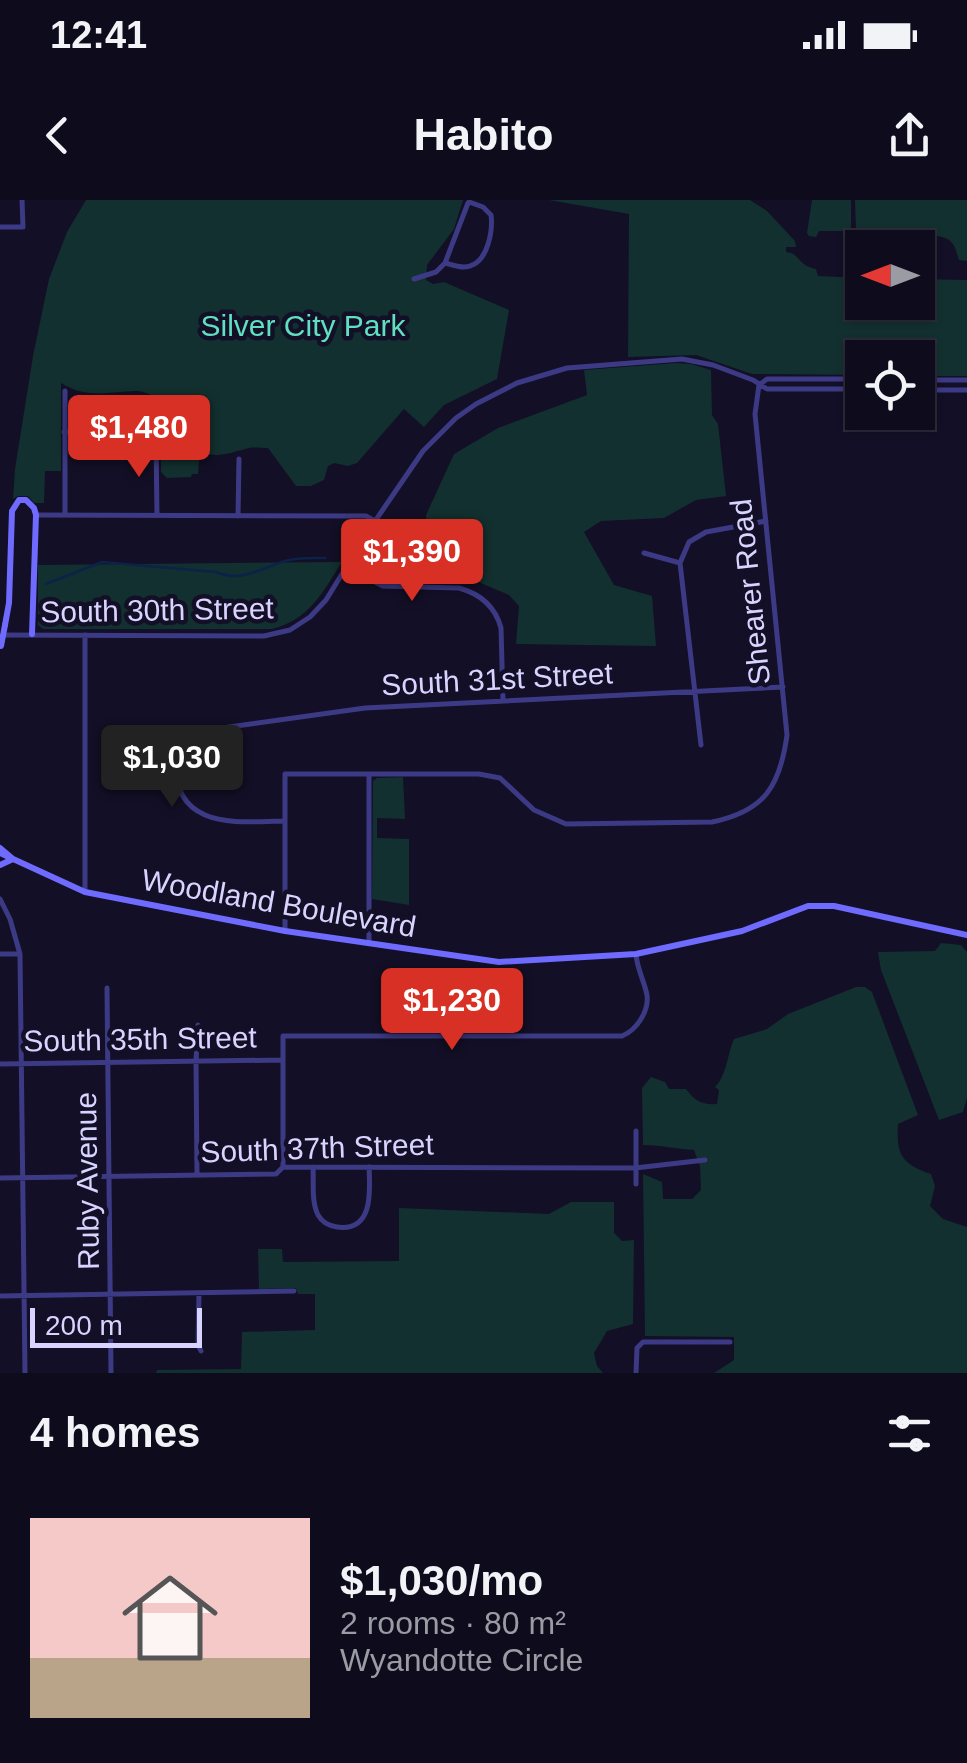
<!DOCTYPE html>
<html lang="en">
<head>
<meta charset="utf-8">
<style>
	body { margin:0; font-family:Helvetica,sans-serif; background:#1c1929; color:#f1f3f6; height:100vh; display:flex; flex-direction:column; font-size:38px; white-space:nowrap }
	* { box-sizing:border-box; margin:0 }
	p { font-size:32px; color:#9b9ba3 }
	.icon { flex:none; width:55px; height:55px; fill:none; stroke:currentColor; stroke-width:2; stroke-linecap:round; stroke-linejoin:round }
	.map { position:relative; height:1173px; overflow:hidden }
	.panel { display:flex; flex-direction:column; background:#0e0b1c; flex:1 }
	.panel>* { flex:none }
	.needle { width:65px; rotate:270deg }
	.tools { position:absolute; left:845px; top:30px; display:grid; gap:20px }
	.tools a { display:grid; place-items:center; width:90px; height:90px; border-radius:0px; background:#0e0b1c; box-shadow:0 2px 8px #0004,0 0 0 2px #2e2b3b; font-size:50px }
	.scale { position:absolute; left:30px; bottom:25px; width:172px; box-sizing:border-box; padding-left:10px; border:5px solid #d9d4ff; border-top:0; font-size:28px; line-height:35px; white-space:nowrap; color:#d9d4ff; -webkit-text-stroke:8px #130f26; paint-order:stroke }
	.price { position:absolute; translate:-50% -85px; padding:0 22px; border-radius:10px; background:#d93025; color:#fff; font-size:32px; line-height:65px; filter:drop-shadow(0 2px 5px #0008) }
	.price::after { content:''; position:absolute; left:50%; top:60px; width:30px; height:22px; margin-left:-15px; background:inherit; clip-path:polygon(0 0,100% 0,50% 100%) }
	.price.selected { background:#222; color:#fff }
	ul { padding:0; list-style:none }
	li { display:flex; align-items:center; gap:30px; height:250px; padding:0 30px }
	li+li { border-top:2px solid #2e2b3b }
	li span { display:grid; place-items:center; flex:none; width:280px; height:200px; border-radius:0px; color:#555 }
	li>.icon { margin-inline-start:auto }
	span .icon { width:120px; height:120px; fill:#fffc; stroke-width:1 }
	li b { font-size:42px }
	h2 { display:flex; justify-content:space-between; align-items:center; height:120px; padding:0 30px; font-size:42px }
	.status { display:flex; justify-content:space-between; align-items:center; height:70px; padding:0 50px; background:#0e0b1c; direction:ltr }
	.status svg { height:28px; fill:currentColor }
	header { display:flex; justify-content:space-between; align-items:center; height:130px; padding:0 30px; background:#0e0b1c; font-size:45px; font-weight:600 }
	.map>svg:first-child { display:block }
	.green { fill:#12302f }
	.lines { fill:none; stroke-linecap:round; stroke-linejoin:round }
	.stream { stroke:#0c2248; stroke-width:2.5 }
	.street { stroke:#3d3a85; stroke-width:5 }
	.secondary { stroke:#6f6bff; stroke-width:6 }
	.secondary-bridge { stroke:#6f6bff; stroke-width:6 }
	.labels { text-anchor:middle; dominant-baseline:central; stroke-width:9; stroke-linejoin:round; paint-order:stroke }
	.park-label { font-size:30px; fill:#5fe0c0; stroke:#130f26 }
	.street-label { font-size:30px; fill:#d9d4ff; stroke:#130f26 }
</style>
</head>
<body>
<div class="status"><b>12:41</b><svg viewBox="0 0 49 12"><path d="M0 12V9h3v3zM5 12V6h3v6zM10 12V3h3v9zM15 12V0h3v12zM26 1h20v11H26zM47 4h2v5h-2z"/></svg></div>
<header><svg class="icon" aria-label="back" viewBox="0 0 24 24"><path d="M15 5l-7 7 7 7"/></svg>Habito<svg class="icon" aria-label="share" viewBox="0 0 24 24"><path d="M12 15V3M7 8l5-5 5 5M5 13v7h14v-7"/></svg></header>
<div class="map">
<svg width="967" height="1173" viewBox="0 0 967 1173">
	<rect width="100%" height="100%" fill="#130f26"/>
	<!-- green -->
	<path class="green" d="M 86,0 L 463,0 L 454,29 L 427,65 L 426,80 L 433,84 L 444,82 L 509,110 L 497,179 L 444,205 L 424,227 L 404,209 L 357,263 L 348,266 L 334,263 L 328,266 L 324,280 L 311,286 L 296,286 L 268,248 C 261,248 255,247 249,248 C 231,252 225,257 205,254 L 199,260 L 198,274 L 192,274 L 191,277 L 167,278 L 161,272 L 161,199 C 153,196 144,191 136,191 C 109,192 86,199 61,183 L 61,271 L 45,271 L 44,303 L 34,303 L 28,296 L 18,296 L 13,299 L 15,269 L 33,156 L 49,79 L 67,32 Z
		M 549,0 L 750,0 L 767,11 L 795,41 L 796,47 L 786,47 L 786,52 C 800,53 798,66 816,69 L 818,76 L 862,78 L 862,102 L 918,102 L 918,79 L 967,80 L 967,176 L 918,176 L 918,158 L 862,158 L 862,175 L 752,174 L 696,155 L 628,157 L 629,14 Z
		M 812,0 L 851,0 L 851,31 L 819,31 L 816,37 L 809,36 L 807,33 Z
		M 855,0 L 967,0 L 967,61 L 959,60 C 955,46 953,38 937,36 L 936,31 L 856,31 Z
		M 676,163 L 691,164 L 711,170 L 712,215 L 718,224 L 726,296 L 696,300 L 664,318 L 601,321 L 584,332 L 614,385 L 652,396 L 656,446 L 516,444 L 519,406 L 509,395 L 455,372 L 427,371 L 426,315 L 454,254 L 498,228 L 587,195 L 584,170 Z
		M 342,362 C 323,392 309,420 272,429 L 43,429 L 38,425 L 38,365 Z
		M 403,577 L 405,619 L 377,618 L 377,638 L 409,639 L 409,705 L 372,699 L 373,581 L 377,578 Z
		M 941,743 L 961,745 L 967,752 L 967,898 L 963,912 L 939,920 L 881,770 L 878,752 L 935,751 Z
		M 856,787 L 865,787 L 872,792 L 918,915 L 898,924 C 896,955 902,964 931,974 L 935,986 L 930,1006 L 943,1019 L 967,1027 L 967,1173 L 714,1173 L 734,1160 L 734,1137 L 645,1136 L 643,974 L 662,982 L 663,999 L 692,999 L 701,990 L 700,966 L 694,950 C 676,949 661,945 643,945 L 642,888 L 651,877 L 665,882 L 669,889 L 686,889 C 695,901 702,905 717,904 L 719,890 L 715,887 C 727,875 727,855 734,839 L 767,829 L 788,814 Z
		M 571,1002 L 614,1002 L 614,1033 L 622,1041 L 634,1040 L 633,1124 L 607,1131 L 594,1153 L 597,1166 L 603,1173 L 156,1173 L 157,1170 L 241,1169 L 242,1132 L 315,1130 L 315,1094 L 298,1094 L 296,1088 L 259,1089 L 258,1049 L 282,1049 L 283,1062 L 399,1061 L 399,1008 L 549,1014 Z"/>
	<g class="lines">
		<!-- stream -->
		<path class="stream" d="M 46,384 L 102,362 L 216,372 C 241,383 262,368 285,361 C 298,357 312,358 325,358"/>
		<!-- street -->
		<path class="street" d="M 0,27 L 23,27 L 22,0
			M 445,63 C 453,65 461,69 470,66 C 488,61 493,30 491,15 L 483,7 L 469,2
			M 414,79 L 436,72 L 445,63 L 468,3
			M 918,180 L 967,180
			M 759,185 L 767,179 L 862,179
			M 918,190 L 967,190
			M 65,191 L 65,313
			M 64,232 L 148,231 L 156,240 L 157,315
			M 36,315 L 366,316 L 375,321
			M 238,316 L 239,259
			M 644,353 L 680,363
			M 347,368 L 383,386 L 459,388 C 481,394 495,406 501,428 L 503,501
			M 3,435 L 264,436 L 290,430 L 310,417 L 326,400 L 369,330 L 423,251 L 456,218 L 476,204 L 517,183 L 567,168 L 682,159 L 713,165 L 753,180 L 767,189 L 862,189
			M 701,545 L 680,363 L 689,342 L 706,332 L 766,321
			M 369,574 L 369,743
			M 285,621 C 260,621 228,625 205,615 C 162,596 175,545 215,529 L 365,508 L 783,487
			M 85,692 L 85,435
			M 0,699 L 10,719 L 20,754 L 25,1172
			M 285,730 L 285,574 L 479,574 L 500,578 L 534,610 L 566,624 L 712,622 C 765,611 780,586 787,535 L 755,214 L 759,185
			M 0,754 L 20,754
			M 107,788 L 111,1173
			M 0,864 L 281,860
			M 283,967 L 283,836 L 622,836 C 637,830 649,811 647,795 C 644,780 637,769 636,754
			M 313,967 C 314,981 311,1001 318,1015 C 322,1022 329,1026 337,1027 C 374,1032 370,990 369,967
			M 197,975 L 196,861 L 198,825
			M 0,978 L 276,974 L 283,967 L 635,968 L 705,960
			M 636,984 L 636,931
			M 199,1093 L 198,1145 L 201,1151
			M 0,1096 L 294,1091
			M 636,1173 L 637,1148 L 643,1142 L 730,1142"/>
		<!-- secondary -->
		<path class="secondary" d="M 5,425 L 9,403 L 12,311 L 19,300 L 26,300 L 34,308 L 36,315 L 32,434
			M 0,648 L 13,659 L 0,665
			M 0,653 L 85,692 L 285,731 L 499,762 L 636,754 L 742,731 L 808,706 L 834,706 L 967,735"/>
		<!-- secondary-bridge -->
		<path class="secondary-bridge" d="M 1,446 L 5,425"/>
	</g>
	<g class="labels">
		<!-- park labels -->
		<g class="park-label">
			<text x="303" y="125">Silver City Park</text>
		</g>
		<!-- street labels -->
		<g class="street-label">
			<text transform="translate(750 392) rotate(-96)">Shearer Road</text>
			<text transform="translate(157 410) rotate(-1)">South 30th Street</text>
			<text transform="translate(497 479) rotate(-3)">South 31st Street</text>
			<text transform="translate(279 703) rotate(10)">Woodland Boulevard</text>
			<text transform="translate(140 839) rotate(-1)">South 35th Street</text>
			<text transform="translate(317 948) rotate(-2)">South 37th Street</text>
			<text transform="translate(87 981) rotate(-91)">Ruby Avenue</text>
		</g>
	</g>
</svg>
<div class="tools">
<a><svg class="needle" viewBox="-14 -14 28 28"><path d="M0-13l5 13h-10z" fill="#e53935"/><path d="M0 13l5-13h-10z" fill="#9b9ba3"/></svg></a>
<a><svg class="icon" aria-label="locate" viewBox="0 0 24 24"><circle cx="12" cy="12" r="6"/><path d="M12 2v4M12 18v4M2 12h4M18 12h4"/></svg></a>
</div>
<div class="scale">200 m</div>
<b class="price" style="left:139px;top:280px">$1,480</b>
<b class="price" style="left:412px;top:404px">$1,390</b>
<b class="price selected" style="left:172px;top:610px">$1,030</b>
<b class="price" style="left:452px;top:853px">$1,230</b>
</div>
<section class="panel">
<h2>4 homes<svg class="icon" aria-label="filters" viewBox="0 0 24 24"><path d="M4 7h16M4 17h16"/><circle cx="9" cy="7" r="2"/><circle cx="15" cy="17" r="2"/></svg></h2>
<ul>
<li><span style="background:linear-gradient(#f6c9c9 70%,#b9a48a 0)"><svg class="icon" aria-label="home" viewBox="0 0 24 24"><path d="M3 11l9-7 9 7M6 9v11h12V9"/></svg></span><div><b>$1,030/mo</b><p>2 rooms · 80 m²</p><p>Wyandotte Circle</p></div></li>
</ul>
</section>
</body>
</html>
